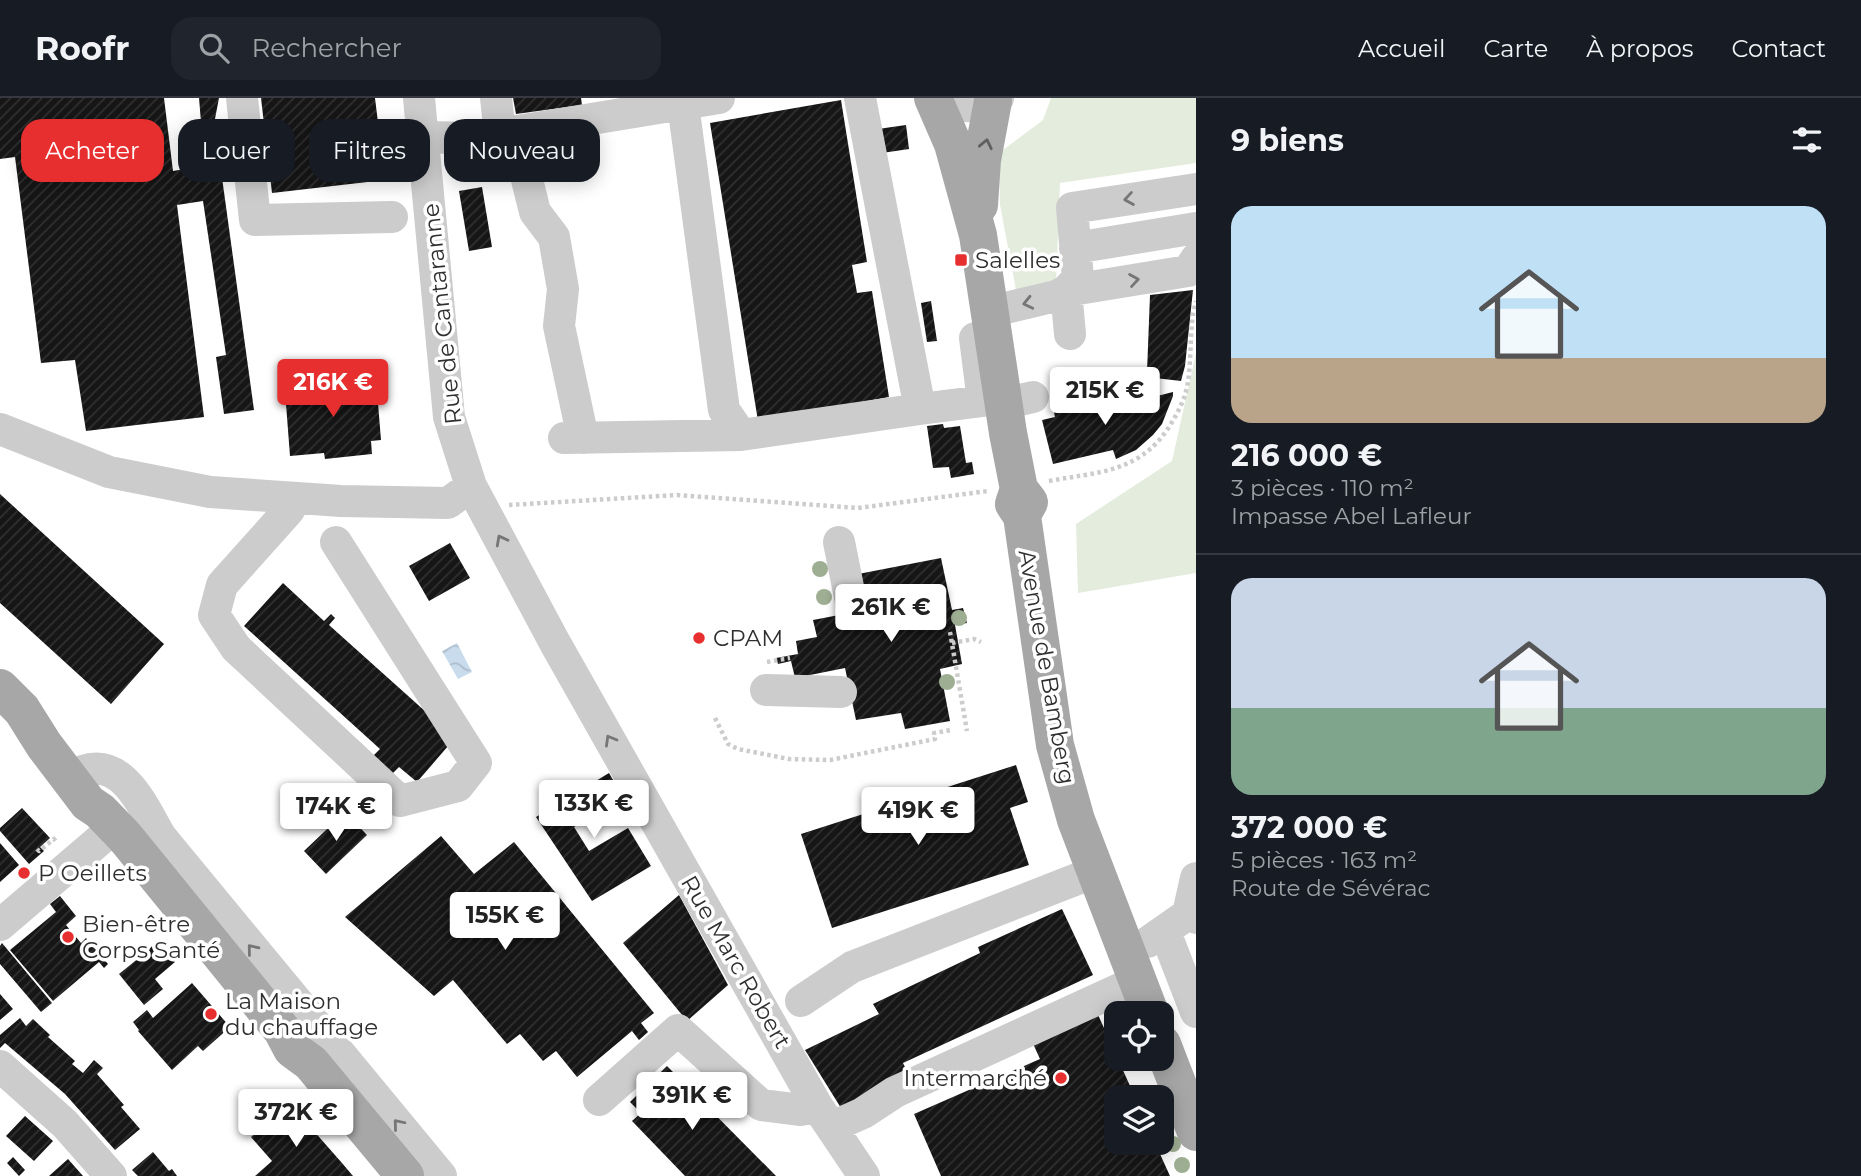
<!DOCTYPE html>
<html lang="fr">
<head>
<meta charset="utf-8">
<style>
	body { margin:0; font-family:Montserrat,sans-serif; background:#20242c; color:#f1f3f6; height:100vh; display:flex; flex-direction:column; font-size:26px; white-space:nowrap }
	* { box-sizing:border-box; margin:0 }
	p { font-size:23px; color:#9ea1a6 }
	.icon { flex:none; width:38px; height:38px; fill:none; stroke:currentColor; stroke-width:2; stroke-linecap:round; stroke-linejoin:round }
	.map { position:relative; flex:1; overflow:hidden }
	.details { display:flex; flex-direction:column; background:#171b24; width:665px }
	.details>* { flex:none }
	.hud { position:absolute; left:21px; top:21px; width:665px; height:63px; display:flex; gap:14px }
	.controls { position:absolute; left:1104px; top:903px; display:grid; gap:14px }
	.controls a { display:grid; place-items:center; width:70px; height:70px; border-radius:14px; background:#171b24; box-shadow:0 4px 18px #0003; font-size:35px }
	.price { position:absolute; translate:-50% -60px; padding:0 16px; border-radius:7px; background:#fff; color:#222; font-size:23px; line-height:46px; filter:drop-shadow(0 2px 4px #0008) }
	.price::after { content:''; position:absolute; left:50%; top:42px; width:21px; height:16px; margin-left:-10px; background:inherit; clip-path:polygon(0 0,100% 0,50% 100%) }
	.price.on { background:#e82f2f; color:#fff }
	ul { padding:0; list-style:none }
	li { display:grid; align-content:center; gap:14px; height:371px; padding:0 35px }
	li+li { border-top:2px solid #363941 }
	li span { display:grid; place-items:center; height:217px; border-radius:21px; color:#555 }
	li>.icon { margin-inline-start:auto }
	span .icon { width:126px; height:126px; fill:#fffc; stroke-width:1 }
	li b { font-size:30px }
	h2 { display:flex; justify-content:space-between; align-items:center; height:84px; padding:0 35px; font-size:30px }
	.pill { padding:0 24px; border-radius:21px; background:#171b24; box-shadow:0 4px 18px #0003; font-size:24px; line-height:63px }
	.pill.on { background:#e82f2f; color:#fff }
	header { display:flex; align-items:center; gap:42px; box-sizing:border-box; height:98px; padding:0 35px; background:#171b24; border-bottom:2px solid #363941 }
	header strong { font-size:33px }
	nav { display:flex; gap:38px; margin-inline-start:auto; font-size:24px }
	.search { width:490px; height:63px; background:#20242c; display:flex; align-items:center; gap:18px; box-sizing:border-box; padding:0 24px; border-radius:21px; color:#9ea1a6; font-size:26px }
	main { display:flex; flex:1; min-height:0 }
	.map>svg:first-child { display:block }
	.grass { fill:#e4ecdd }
	.water { fill:url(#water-waves) }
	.building { fill:url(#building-hatch) }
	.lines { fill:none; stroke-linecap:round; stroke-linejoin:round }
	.path { stroke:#ccc; stroke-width:4.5; stroke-dasharray:3.5 3.5; stroke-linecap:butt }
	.minor { stroke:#ccc; stroke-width:32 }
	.major { stroke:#a7a7a7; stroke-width:38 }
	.tree { fill:#9eae93 }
	.oneway { stroke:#5f5f5f }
	.oneway2 { stroke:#767676 }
	.poi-dot { fill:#e82f2f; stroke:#fff; stroke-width:2.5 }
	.labels { text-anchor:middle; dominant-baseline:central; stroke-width:7; stroke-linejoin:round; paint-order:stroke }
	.poi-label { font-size:23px; fill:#2f2f2f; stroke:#fff; text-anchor:start }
	.street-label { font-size:23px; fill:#2f2f2f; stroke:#fff }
</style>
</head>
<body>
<header>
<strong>Roofr</strong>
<div class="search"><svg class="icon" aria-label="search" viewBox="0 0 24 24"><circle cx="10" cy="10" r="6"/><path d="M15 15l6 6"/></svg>Rechercher</div>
<nav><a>Accueil</a><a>Carte</a><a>À propos</a><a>Contact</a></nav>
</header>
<main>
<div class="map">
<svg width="1196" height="1078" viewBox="0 0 1196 1078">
	<defs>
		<pattern id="water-waves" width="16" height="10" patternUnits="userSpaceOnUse" patternTransform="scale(1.75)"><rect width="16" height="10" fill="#c9dced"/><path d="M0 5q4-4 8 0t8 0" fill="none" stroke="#adbdcc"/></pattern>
		<pattern id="building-hatch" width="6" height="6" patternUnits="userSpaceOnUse" patternTransform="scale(1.75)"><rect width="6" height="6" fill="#161616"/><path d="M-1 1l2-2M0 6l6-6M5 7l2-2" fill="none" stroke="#303030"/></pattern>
	</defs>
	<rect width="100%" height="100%" fill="#fff"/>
	<!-- grass -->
	<path class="grass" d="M 1051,0 L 1196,0 L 1196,65 L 1060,85 L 1056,186 L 1017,197 L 1000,107 L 999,55 L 1043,22 Z
		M 1196,255 L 1196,475 L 1078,495 L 1076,426 L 1172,363 Z"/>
	<!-- water -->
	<path class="water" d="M 457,545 L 472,574 L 458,581 L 442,553 Z"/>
	<!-- building -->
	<path class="building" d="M 0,0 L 164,0 L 173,73 L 220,65 L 254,312 L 224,316 L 216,259 L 226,257 L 203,103 L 177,107 L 204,319 L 86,333 L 75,262 L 41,265 L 15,59 L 0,61 Z
		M 199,0 L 219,0 L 214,26 L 201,24 Z
		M 261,0 L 375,0 L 385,82 L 272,95 Z
		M 513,0 L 581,0 L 582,7 L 516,16 Z
		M 841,2 L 867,164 L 852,167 L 857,195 L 872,193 L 889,299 L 758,323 L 710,25 Z
		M 906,27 L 909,51 L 882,55 L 878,31 Z
		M 482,89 L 492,149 L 469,153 L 459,93 Z
		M 1193,192 L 1185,268 L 1181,283 L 1155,280 L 1155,275 L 1147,274 L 1150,197 Z
		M 931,203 L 937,243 L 927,244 L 921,205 Z
		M 366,280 L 367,295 L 377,293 L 381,342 L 371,343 L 372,356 L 325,361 L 324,355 L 290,358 L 285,293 L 319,291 L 318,284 Z
		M 1173,294 L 1173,298 L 1162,326 L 1153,337 L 1136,352 L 1116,361 L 1113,352 L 1053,366 L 1042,322 L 1055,319 L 1054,314 L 1063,312 L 1062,308 L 1079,304 L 1080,308 L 1089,305 L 1090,310 L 1103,307 L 1104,315 L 1111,313 L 1109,306 L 1148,296 L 1149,300 Z
		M 943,326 L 944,330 L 960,328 L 966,365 L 972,364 L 974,376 L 951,380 L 949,369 L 933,370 L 927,328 Z
		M 0,396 L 164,546 L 111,606 L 0,505 Z
		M 450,445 L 470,480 L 429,503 L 409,468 Z
		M 941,460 L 952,512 L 963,510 L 967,525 L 955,527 L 962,566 L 940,571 L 950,623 L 905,631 L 901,615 L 856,622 L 845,570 L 795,580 L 791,563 L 778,566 L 776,560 L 798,556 L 796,543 L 817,539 L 813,522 L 860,513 L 853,477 Z
		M 283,485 L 324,523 L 331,516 L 335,520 L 329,527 L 455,640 L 417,684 L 399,669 L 391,677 L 372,659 L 380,651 L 244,528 Z
		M 1016,667 L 1028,704 L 1010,710 L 1029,767 L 832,830 L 801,736 Z
		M 609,675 L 623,699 L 574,729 L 589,753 L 628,730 L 651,768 L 592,803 L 536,719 Z
		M 22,710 L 50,740 L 40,749 L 44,753 L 29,766 L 0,733 L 0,730 Z
		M 345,714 L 367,737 L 326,776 L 304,753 Z
		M 441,738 L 474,776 L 514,744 L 654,915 L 641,925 L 648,934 L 639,942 L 632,933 L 577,979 L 556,953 L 543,963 L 520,936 L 507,946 L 453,882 L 434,898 L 345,819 Z
		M 0,745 L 19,767 L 0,784 Z
		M 679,797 L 728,887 L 687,923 L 623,845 Z
		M 60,798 L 76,818 L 66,827 L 81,845 L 86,840 L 108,866 L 104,870 L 99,864 L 53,903 L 10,852 L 56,814 L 50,806 Z
		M 1062,811 L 1093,877 L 903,965 L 909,977 L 841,1010 L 805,952 L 879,916 L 873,906 L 980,855 L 978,849 Z
		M 157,844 L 175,864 L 155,881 L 163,891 L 144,907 L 119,876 L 145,855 L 142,852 L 148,847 L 150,850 Z
		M 2,845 L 52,905 L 41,914 L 0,866 L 0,848 Z
		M 192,885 L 230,929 L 203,953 L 198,948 L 172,972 L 138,933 L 139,932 L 133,924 L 147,912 L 153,920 Z
		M 0,896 L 13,911 L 0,922 Z
		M 1095,910 L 1135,999 L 1116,999 L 1116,1045 L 1155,1045 L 1170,1078 L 941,1078 L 914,1016 L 1040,961 L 1030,939 Z
		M 20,920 L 26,928 L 33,921 L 50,937 L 48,939 L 75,963 L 72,966 L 83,975 L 94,962 L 103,970 L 97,976 L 124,1007 L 121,1009 L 140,1031 L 115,1052 L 65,996 L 5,945 L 0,950 L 0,937 Z
		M 667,968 L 776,1078 L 685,1078 L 632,1023 L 641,1015 L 630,1004 Z
		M 290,1006 L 342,1065 L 353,1078 L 255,1078 L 272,1063 L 251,1039 Z
		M 25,1018 L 53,1043 L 34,1063 L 6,1038 Z
		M 153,1054 L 169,1073 L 172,1071 L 177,1078 L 138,1078 L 132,1072 Z
		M 13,1059 L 25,1072 L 19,1078 L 7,1065 Z
		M 68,1061 L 83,1078 L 49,1078 Z"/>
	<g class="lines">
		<!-- path -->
		<path class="path" d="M 1049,383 C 1097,374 1137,375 1167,332 C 1177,317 1186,300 1188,283 C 1192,257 1189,228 1196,203
			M 509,407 L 677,397 L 858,410 L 988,393
			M 950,534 L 967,633
			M 952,545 L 974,541 L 981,544
			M 767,564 L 790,560
			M 715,620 L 728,646 L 738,651 L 789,661 L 830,662 L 935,641 L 934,635 L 951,632
			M 37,751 L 39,753 L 54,741 L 57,745"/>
		<!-- minor -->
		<path class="minor" d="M 242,0 L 255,122 L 392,119
			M 419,0 L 449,319 L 471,388 L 555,545 L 817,1008 L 864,1078
			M 496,0 L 500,36
			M 860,0 L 920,311 L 983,303 L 975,240
			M 934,0 C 955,9 977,13 998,0
			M 683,6 L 724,312 L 741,337 L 920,311
			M 515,33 L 535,114 L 554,139 L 563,191 L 559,228 L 583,340
			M 424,39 L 476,40 L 719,0
			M 1075,150 L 1196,130
			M 989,214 L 1056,198 L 1066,193 L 1188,173 L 1196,161
			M 1070,236 L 1066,193 L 1078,180 L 1072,110 L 1196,91
			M 1003,306 L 1033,299
			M 0,331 L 109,374 L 210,394 L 341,403 L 448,405 L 471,388
			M 564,340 L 741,337
			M 296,400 L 289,412 L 222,487 L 214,517 L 236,550 L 400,703 L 458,688 L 476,665 L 336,444
			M 839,444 L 852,509
			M 766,592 L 841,594
			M 83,673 C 124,659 144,711 161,739 L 441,1078
			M 1188,816 L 1196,780
			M 0,827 L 102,740 L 112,727
			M 1165,834 L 1196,914
			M 1148,844 L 1188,816 L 1196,820
			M 801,903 L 852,869 L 1095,774
			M 0,968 L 65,1026 L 111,1078
			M 599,1002 L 678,932 L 761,1007 L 801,1012 L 817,1008
			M 832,1029 L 863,1015 L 895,994 L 1137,883"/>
		<!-- major -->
		<path class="major" d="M 933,0 L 953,46 L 978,137 L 1008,335 L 1019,391 L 1029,404 L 1024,413
			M 979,107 L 982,62 L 993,3
			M 1019,391 L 1014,406 L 1022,418 L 1055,647 L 1076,722 L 1150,915
			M 0,590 L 22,612 L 44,647 L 88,705 L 100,713 L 125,739 L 282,932 L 292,951 L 311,965 L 405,1078
			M 1162,946 L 1196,1034"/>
	</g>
	<!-- trees -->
	<g class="tree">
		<circle cx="820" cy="471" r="8"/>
		<circle cx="824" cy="499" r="8"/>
		<circle cx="959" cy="520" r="8"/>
		<circle cx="947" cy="584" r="8"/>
		<circle cx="1173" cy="1046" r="8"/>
		<circle cx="1182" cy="1067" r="8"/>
	</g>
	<!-- one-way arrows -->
	<defs><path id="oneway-chevron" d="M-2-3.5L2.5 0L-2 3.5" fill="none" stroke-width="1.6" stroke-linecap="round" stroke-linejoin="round" transform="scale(1.75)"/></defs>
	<use class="oneway" href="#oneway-chevron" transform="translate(986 46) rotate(-78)"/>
	<g class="oneway2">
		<use href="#oneway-chevron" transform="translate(1129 101) rotate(171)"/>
		<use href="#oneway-chevron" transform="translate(1134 182) rotate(-9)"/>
		<use href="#oneway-chevron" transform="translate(1028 205) rotate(167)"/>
		<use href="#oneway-chevron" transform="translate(501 442) rotate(-118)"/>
		<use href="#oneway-chevron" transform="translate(610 642) rotate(-120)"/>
		<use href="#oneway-chevron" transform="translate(252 851) rotate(-129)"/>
		<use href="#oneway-chevron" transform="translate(398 1026) rotate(-130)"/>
	</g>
	<!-- markers -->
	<g class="poi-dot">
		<rect x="954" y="155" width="14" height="14" rx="3.5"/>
		<circle cx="699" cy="540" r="7"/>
		<circle cx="24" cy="775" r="7"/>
		<circle cx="68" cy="839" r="7"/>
		<circle cx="211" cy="916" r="7"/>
		<circle cx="1061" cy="980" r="7"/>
	</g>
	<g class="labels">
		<!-- poi labels -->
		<g class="poi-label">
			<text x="975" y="162">Salelles</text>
			<text x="713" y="540">CPAM</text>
			<text x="38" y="775">P Oeillets</text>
			<text x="82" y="826">Bien-être<tspan x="82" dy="26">Corps Santé</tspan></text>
			<text x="225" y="903">La Maison<tspan x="225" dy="26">du chauffage</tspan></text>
			<text x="1047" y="980" text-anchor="end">Intermarché</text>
		</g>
		<!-- street labels -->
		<g class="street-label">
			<text transform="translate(442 216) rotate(-96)">Rue de Cantaranne</text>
			<text transform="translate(1047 569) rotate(80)">Avenue de Bamberg</text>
			<text transform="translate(736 864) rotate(60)">Rue Marc Robert</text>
		</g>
	</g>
</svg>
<div class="controls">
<a><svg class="icon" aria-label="locate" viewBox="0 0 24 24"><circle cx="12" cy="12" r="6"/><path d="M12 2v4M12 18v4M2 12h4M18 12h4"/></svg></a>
<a><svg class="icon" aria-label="layers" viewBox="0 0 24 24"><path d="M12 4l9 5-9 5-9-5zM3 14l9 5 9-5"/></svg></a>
</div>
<b class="price on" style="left:333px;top:321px">216K €</b>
<b class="price" style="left:1105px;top:329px">215K €</b>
<b class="price" style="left:891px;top:546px">261K €</b>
<b class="price" style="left:594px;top:742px">133K €</b>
<b class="price" style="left:336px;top:745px">174K €</b>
<b class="price" style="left:918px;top:749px">419K €</b>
<b class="price" style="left:505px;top:854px">155K €</b>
<b class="price" style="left:692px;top:1034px">391K €</b>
<b class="price" style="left:296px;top:1051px">372K €</b>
<div class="hud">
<a class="pill on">Acheter</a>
<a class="pill">Louer</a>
<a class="pill">Filtres</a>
<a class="pill">Nouveau</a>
</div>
</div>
<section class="details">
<h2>9 biens<svg class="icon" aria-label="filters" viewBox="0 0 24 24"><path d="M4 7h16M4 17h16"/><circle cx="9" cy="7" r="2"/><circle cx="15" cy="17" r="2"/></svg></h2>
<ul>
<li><span style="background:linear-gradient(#bfe0f5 70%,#b9a48a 0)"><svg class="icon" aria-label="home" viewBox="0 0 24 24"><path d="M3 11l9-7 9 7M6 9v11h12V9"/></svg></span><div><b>216 000 €</b><p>3 pièces · 110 m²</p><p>Impasse Abel Lafleur</p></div></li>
<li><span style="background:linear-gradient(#c9d6e8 60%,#7fa58c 0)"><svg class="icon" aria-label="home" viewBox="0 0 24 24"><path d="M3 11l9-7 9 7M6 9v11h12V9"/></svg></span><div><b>372 000 €</b><p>5 pièces · 163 m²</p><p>Route de Sévérac</p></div></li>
</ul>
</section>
</main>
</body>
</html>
